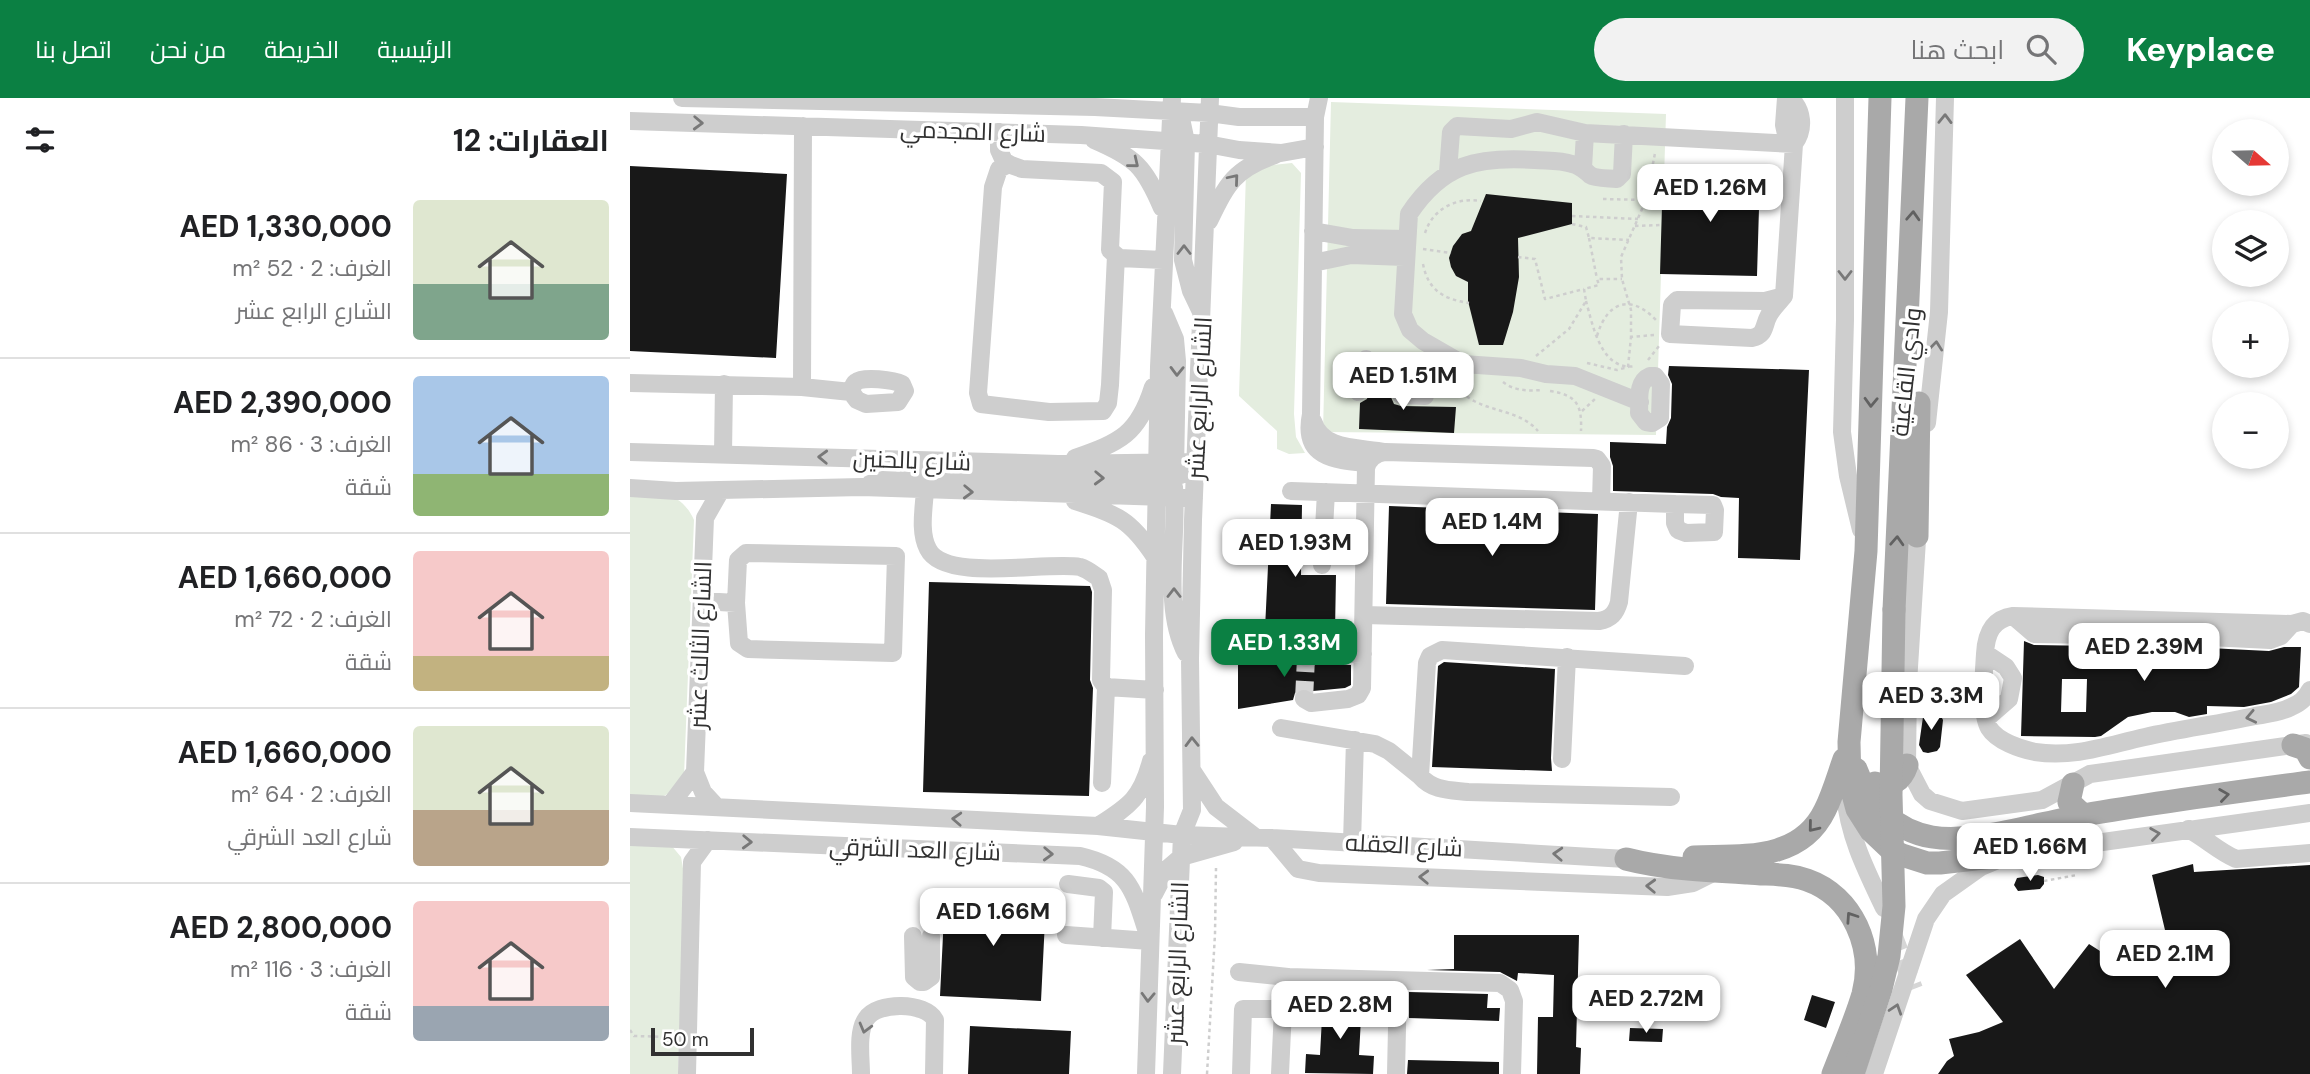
<!DOCTYPE html>
<html lang="ar">
<head>
<meta charset="utf-8">
<style>
	body { margin:0; font-family:"DM Sans",Cairo,sans-serif; background:#f2f2f2; color:#202124; direction:rtl; height:100vh; display:flex; flex-direction:column; font-size:26px; white-space:nowrap }
	* { box-sizing:border-box; margin:0 }
	p { font-size:23px; color:#757577 }
	.icon { flex:none; width:38px; height:38px; fill:none; stroke:currentColor; stroke-width:2; stroke-linecap:round; stroke-linejoin:round }
	.map { position:relative; flex:1; overflow:hidden; direction:ltr }
	.panel { display:flex; flex-direction:column; background:#fff; width:630px }
	.panel>* { flex:none }
	.needle { width:46px; rotate:110deg }
	.controls { position:absolute; left:1582px; top:21px; display:grid; gap:14px }
	.controls a { display:grid; place-items:center; width:77px; height:77px; border-radius:50%; background:#fff; box-shadow:0 4px 10px #0003; font-size:35px }
	.scale { position:absolute; left:21px; bottom:18px; width:103px; box-sizing:border-box; padding-left:7px; border:4px solid #313131; border-top:0; font-size:19px; line-height:24px; white-space:nowrap; color:#313131; -webkit-text-stroke:5px #fff; paint-order:stroke }
	.price { position:absolute; translate:-50% -60px; padding:0 16px; border-radius:14px; background:#fff; color:#222; font-size:23px; line-height:46px; filter:drop-shadow(0 2px 4px #0008) }
	.price::after { content:''; position:absolute; left:50%; top:42px; width:21px; height:16px; margin-left:-10px; background:inherit; clip-path:polygon(0 0,100% 0,50% 100%) }
	.price.selected { background:#0b8043; color:#fff }
	ul { padding:0; list-style:none }
	li { display:flex; align-items:center; gap:21px; height:175px; padding:0 21px }
	li+li { border-top:2px solid #e0e0e0 }
	li span { display:grid; place-items:center; flex:none; width:196px; height:140px; border-radius:7px; color:#555 }
	li>.icon { margin-inline-start:auto }
	span .icon { width:84px; height:84px; fill:#fffc; stroke-width:1 }
	li b { font-size:30px }
	h2 { display:flex; justify-content:space-between; align-items:center; height:84px; padding:0 21px; font-size:30px }
	header { display:flex; align-items:center; gap:42px; box-sizing:border-box; height:98px; padding:0 35px; background:#0b8043; color:#fff }
	header strong { font-size:33px }
	nav { display:flex; gap:38px; margin-inline-start:auto; font-size:24px }
	.search { width:490px; height:63px; background:#f2f2f2; display:flex; align-items:center; gap:18px; box-sizing:border-box; padding:0 24px; border-radius:38px; color:#757577; font-size:26px }
	main { display:flex; flex:1; min-height:0 }
	.map>svg:first-child { display:block }
	.green { fill:#e4eddf }
	.building { fill:#181818; fill-rule:evenodd }
	.lines { fill:none; stroke-linecap:round; stroke-linejoin:round }
	.minor-tunnel { stroke:#d6d6d6; stroke-width:18; stroke-dasharray:18 9; stroke-linecap:butt }
	.path { stroke:#cecece; stroke-width:2.5; stroke-dasharray:3.5 3.5; stroke-linecap:butt }
	.minor { stroke:#cecece; stroke-width:18 }
	.major { stroke:#a9a9a9; stroke-width:23 }
	.major-bridge { stroke:#a9a9a9; stroke-width:23 }
	.oneway { stroke:#787878 }
	.oneway2 { stroke:#616161 }
	.labels { text-anchor:middle; dominant-baseline:central; stroke-width:7; stroke-linejoin:round; paint-order:stroke }
	.street-label { font-size:24px; fill:#313131; stroke:#fff }
</style>
</head>
<body>
<header>
<strong>Keyplace</strong>
<div class="search"><svg class="icon" aria-label="search" viewBox="0 0 24 24"><circle cx="10" cy="10" r="6"/><path d="M15 15l6 6"/></svg>ابحث هنا</div>
<nav><a>الرئيسية</a><a>الخريطة</a><a>من نحن</a><a>اتصل بنا</a></nav>
</header>
<main>
<div class="map">
<svg width="1680" height="976" viewBox="0 0 1680 976">
	<rect width="100%" height="100%" fill="#fff"/>
	<!-- green -->
	<path class="green" d="M 701,4 L 1036,16 L 1026,337 L 693,334 Z
		M 662,65 L 671,75 L 664,316 L 666,339 L 675,355 L 659,356 L 647,351 L 647,333 L 609,298 L 616,75 L 631,68 Z
		M 0,392 C 28,394 51,393 64,422 L 54,678 C 41,703 25,700 0,702 Z
		M 0,742 L 41,747 L 51,759 L 55,782 L 48,976 L 0,976 Z"/>
	<!-- building -->
	<path class="building" d="M 0,68 L 157,76 L 146,260 L 0,253 Z
		M 1033,74 L 1130,76 L 1127,178 L 1030,176 Z
		M 856,96 L 942,105 L 942,126 L 888,140 L 889,179 L 883,214 L 873,247 L 849,247 L 838,203 L 838,184 L 826,178 L 821,169 L 819,160 L 823,148 L 832,136 L 841,133 Z
		M 1039,268 L 1179,272 L 1170,462 L 1108,460 L 1109,400 L 1091,399 L 1083,396 L 983,393 L 983,368 L 980,359 L 980,344 L 1036,346 L 1037,329 L 1041,320 L 1042,286 L 1038,277 Z
		M 767,275 L 785,277 L 785,286 L 771,286 L 762,290 L 760,297 L 764,306 L 771,308 L 826,309 L 824,335 L 729,331 L 730,305 L 737,301 L 740,288 L 763,288 Z
		M 641,406 L 672,407 L 671,477 L 706,477 L 705,533 L 635,531 Z
		M 759,408 L 968,416 L 965,512 L 756,506 Z
		M 299,484 L 460,488 L 462,494 L 460,582 L 463,590 L 459,698 L 293,694 Z
		M 1394,543 L 1404,547 L 1466,548 L 1474,544 L 1571,547 L 1578,550 L 1639,553 L 1654,549 L 1671,549 L 1669,589 L 1661,596 L 1641,604 L 1614,609 L 1577,608 L 1577,616 L 1559,619 L 1545,614 L 1522,614 L 1498,619 L 1471,638 L 1465,639 L 1391,638 ZM 1432,581 L 1457,581 L 1456,614 L 1431,614 Z
		M 608,557 L 665,560 L 668,568 L 674,571 L 680,571 L 686,566 L 721,567 L 721,587 L 715,590 L 683,593 L 673,590 L 665,595 L 663,602 L 608,611 Z
		M 814,564 L 925,571 L 921,660 L 922,673 L 802,669 L 808,568 Z
		M 1303,611 L 1308,612 L 1313,622 L 1310,649 L 1307,653 L 1298,655 L 1293,654 L 1289,647 L 1293,619 L 1298,612 Z
		M 1563,766 L 1564,774 L 1680,767 L 1680,976 L 1308,976 L 1317,963 L 1324,958 L 1319,941 L 1349,934 L 1373,924 L 1336,877 L 1390,841 L 1424,891 L 1459,846 L 1470,853 L 1484,847 L 1493,848 L 1501,856 L 1509,876 L 1543,866 L 1522,777 Z
		M 1408,777 L 1414,779 L 1414,786 L 1410,791 L 1388,793 L 1384,787 L 1387,780 Z
		M 315,797 L 416,802 L 411,903 L 310,898 Z
		M 824,837 L 949,837 L 946,949 L 951,950 L 950,976 L 907,976 L 908,919 L 923,919 L 924,877 L 888,875 L 887,883 L 870,874 L 797,872 L 824,871 Z
		M 779,894 L 858,896 L 857,910 L 870,910 L 869,923 L 779,920 Z
		M 1182,897 L 1205,904 L 1196,930 L 1174,922 Z
		M 693,901 L 732,902 L 729,957 L 744,958 L 743,976 L 675,975 L 676,956 L 690,957 Z
		M 340,928 L 441,933 L 439,976 L 338,976 Z
		M 1000,930 L 1033,931 L 1032,944 L 999,943 Z
		M 778,962 L 869,964 L 869,976 L 777,976 Z"/>
	<g class="lines">
		<!-- minor-tunnel -->
		<path class="minor-tunnel" d="M 674,601 L 676,560
			M 1263,836 L 1284,891"/>
		<!-- path -->
		<path class="path" d="M 973,101 L 1016,102
			M 942,118 L 1008,121
			M 942,126 L 956,129 L 959,140 L 999,142
			M 1005,128 L 1031,127
			M 795,135 C 803,110 827,99 851,103
			M 959,140 L 967,181
			M 793,151 L 821,155
			M 888,159 L 905,161 L 915,201 L 954,191
			M 793,166 C 798,192 813,201 839,205
			M 956,203 C 963,228 971,274 1006,268
			M 1024,237 L 1001,239 L 1001,212 L 992,181 L 991,159 L 1016,102 L 1025,55
			M 967,238 C 977,204 1000,195 1026,222
			M 906,258 L 939,231 L 956,203 L 954,191 L 969,187 L 967,181 L 992,181
			M 1018,262 L 1029,248
			M 957,265 L 987,272 L 998,269 L 1001,239
			M 813,273 C 822,284 831,296 844,303 C 865,314 892,314 908,333
			M 873,284 C 884,293 899,293 913,292
			M 920,293 C 947,297 952,307 951,333
			M 952,313 L 965,301
			M 1294,612 L 1303,611
			M 1414,783 L 1447,777
			M 0,932 L 4,938 L 42,939
			M 577,976 L 585,836 L 586,770"/>
		<!-- minor -->
		<path class="minor" d="M 52,0 L 465,9 L 579,15 L 609,19 L 685,19
			M 689,0 L 685,19 L 681,316 C 672,360 704,362 738,365
			M 1156,0 L 1154,27 L 1158,45
			M 1215,0 L 1215,222 L 1212,334 L 1218,378 L 1231,432
			M 542,13 L 552,25 L 556,44 L 553,162 L 561,193 L 571,214
			M 0,23 L 451,37 L 577,46 L 609,52 L 651,55 L 685,49
			M 369,34 L 369,52 L 374,63 L 381,67 L 392,71 L 471,75 L 483,84 L 480,152 L 489,160 L 533,162
			M 994,36 L 992,76 L 987,81 C 979,80 966,81 960,77 C 954,72 951,68 942,66 C 930,62 917,63 905,62 C 847,58 812,66 779,116 L 773,216 L 780,232 L 793,243 L 833,266 L 891,270 L 916,276 L 945,278 L 1010,304
			M 464,42 C 506,60 514,68 532,110
			M 379,66 L 369,71 L 363,89 L 348,295 L 351,306 L 419,314 L 473,313 L 478,305 L 480,287 L 486,157
			M 953,70 L 955,35
			M 818,74 L 821,34 L 827,28 L 881,31 L 907,24 L 955,35 L 1164,46
			M 579,123 C 597,86 604,71 645,57
			M 683,133 L 723,140 L 777,141
			M 683,165 L 721,157 L 775,159
			M 1154,198 L 1135,203 L 1047,202 L 1042,207 L 1040,236 L 1122,240 C 1136,237 1133,228 1139,217 C 1142,211 1149,204 1154,198 L 1164,46 C 1175,31 1173,12 1160,0
			M 534,215 L 545,241 L 547,263 L 545,373
			M 1020,278 L 1025,278 L 1031,286 L 1030,320 L 1022,325 L 1016,324 L 1009,315 C 1010,303 1006,284 1020,278 Z
			M 0,285 L 172,289 L 221,294 L 227,302 L 236,306 L 268,304 L 275,293 L 272,286 C 264,282 233,278 226,284 C 223,286 222,291 221,294
			M 172,289 L 173,28
			M 728,294 L 730,281 L 735,278 L 736,261
			M 771,297 L 795,298 C 797,278 803,266 778,264
			M 683,323 C 692,353 729,349 755,354
			M 1297,325 L 1309,214 L 1315,0
			M 0,354 L 428,366 L 565,364
			M 93,356 L 94,286
			M 445,360 C 490,344 508,337 523,289
			M 240,386 L 274,376 L 304,375 L 539,381 L 556,375 L 565,364
			M 544,389 C 548,440 532,509 556,555
			M 0,390 L 46,393 L 232,389 L 564,400
			M 295,392 C 294,410 289,434 298,451 C 315,485 417,463 450,469 C 457,471 463,476 469,480 L 473,492 L 471,582 L 476,589 L 525,592
			M 661,393 L 1045,406
			M 445,403 C 488,417 500,421 525,459
			M 1045,406 L 1083,407 L 1085,412 L 1084,434 L 1056,435 L 1048,432 L 1045,425 Z
			M 1288,426 L 1278,585 L 1277,667 L 1292,696 L 1300,703 L 1332,713 L 1412,702 L 1460,676 L 1676,645
			M 692,467 L 696,394
			M 72,503 L 106,505 L 108,462 L 116,455 L 266,458 L 263,555 L 118,551 L 109,545 L 106,505
			M 734,517 L 969,523 C 981,521 986,515 989,504 L 999,404
			M 1383,518 L 1404,536 L 1466,537
			M 1680,526 L 1673,523 L 1662,526 L 1383,518 C 1362,521 1356,536 1355,556 C 1354,573 1350,615 1359,630 C 1367,643 1390,651 1405,654 C 1445,660 1478,647 1515,639 C 1551,631 1588,626 1625,618 C 1637,616 1650,615 1661,609 C 1669,606 1676,600 1680,592
			M 1579,539 L 1640,542 L 1651,538 L 1662,526
			M 1355,555 L 1376,569 L 1383,580 L 1379,601 L 1356,621
			M 676,560 L 681,555 L 733,556
			M 674,601 L 681,605 L 718,601 L 728,597 L 732,590 L 736,370 C 739,360 745,356 755,354 L 963,360 L 967,361 L 972,368 L 971,403
			M 651,630 L 745,646 L 759,653 L 790,678
			M 932,661 L 937,559
			M 563,674 L 586,709 L 625,739
			M 472,685 L 476,589
			M 1215,697 C 1219,739 1236,772 1254,810
			M 1041,699 L 838,694 C 820,692 803,693 790,678 L 797,565 L 800,558 L 812,552 L 1055,568
			M 0,705 L 468,728 L 552,737 L 642,740 L 996,761
			M 41,706 L 65,674
			M 85,707 L 73,694 L 65,674 L 75,420 L 91,392
			M 468,728 C 499,708 511,701 521,663
			M 1558,731 C 1575,740 1588,753 1606,761 L 1680,755
			M 0,739 L 450,758 C 498,769 503,790 517,834
			M 642,740 L 668,771 L 689,775 L 1037,789 L 1063,785 L 1087,773
			M 722,744 L 725,642
			M 438,786 L 469,790 L 474,794 L 472,840
			M 524,796 L 537,771 L 551,759 L 604,744
			M 436,837 L 520,843
			M 283,838 L 284,879 L 290,884 L 294,884 L 301,879 L 301,838
			M 609,874 L 658,879 L 870,885 L 880,892 L 884,903 L 882,976
			M 57,976 L 62,764 L 78,742
			M 231,976 C 231,960 227,934 236,921 C 247,903 296,904 305,922 L 304,976
			M 516,976 L 525,709 L 524,537 L 529,269 L 542,0
			M 542,976 L 552,737 L 562,712 L 560,561 L 563,422 L 580,0
			M 611,976 L 613,911 L 653,911
			M 650,976 L 653,911 L 658,879
			M 766,976 L 768,883
			M 1244,976 L 1296,821 L 1313,796 L 1351,769 L 1380,757 L 1680,715"/>
		<!-- major -->
		<path class="major" d="M 1250,0 L 1236,453 L 1219,644 L 1220,685 L 1227,711 L 1241,733 L 1260,751 L 1272,757 L 1297,765 L 1310,765 L 1380,757
			M 1287,438 L 1289,305
			M 1264,512 L 1287,0
			M 1663,647 L 1675,651 L 1680,660
			M 1226,671 C 1238,705 1265,733 1302,739 C 1345,746 1409,725 1454,717 C 1529,704 1605,694 1680,684
			M 1245,685 C 1261,691 1272,682 1277,667
			M 1443,686 L 1439,704 L 1453,717
			M 1064,759 C 1112,757 1170,764 1195,712 C 1203,696 1208,678 1214,661
			M 996,761 C 1035,771 1078,773 1118,775 C 1138,777 1158,775 1177,782 C 1223,798 1245,850 1233,896 C 1225,923 1213,950 1203,976"/>
		<!-- major-bridge -->
		<path class="major-bridge" d="M 1223,976 L 1251,891 L 1259,858 L 1264,808 L 1261,697 L 1264,512"/>
	</g>
	<!-- one-way arrows -->
	<defs><path id="oneway-chevron" d="M-2-3.5L2.5 0L-2 3.5" fill="none" stroke-width="1.6" stroke-linecap="round" stroke-linejoin="round" transform="scale(1.75)"/></defs>
	<g class="oneway">
		<use href="#oneway-chevron" transform="translate(1315 21) rotate(-89)"/>
		<use href="#oneway-chevron" transform="translate(68 25) rotate(2)"/>
		<use href="#oneway-chevron" transform="translate(504 65) rotate(39)"/>
		<use href="#oneway-chevron" transform="translate(604 81) rotate(-50)"/>
		<use href="#oneway-chevron" transform="translate(554 152) rotate(-90)"/>
		<use href="#oneway-chevron" transform="translate(1215 177) rotate(90)"/>
		<use href="#oneway-chevron" transform="translate(1306 248) rotate(-84)"/>
		<use href="#oneway-chevron" transform="translate(547 273) rotate(91)"/>
		<use href="#oneway-chevron" transform="translate(193 359) rotate(-178)"/>
		<use href="#oneway-chevron" transform="translate(469 380) rotate(2)"/>
		<use href="#oneway-chevron" transform="translate(338 394) rotate(2)"/>
		<use href="#oneway-chevron" transform="translate(544 495) rotate(-90)"/>
		<use href="#oneway-chevron" transform="translate(1621 619) rotate(168)"/>
		<use href="#oneway-chevron" transform="translate(562 644) rotate(-91)"/>
		<use href="#oneway-chevron" transform="translate(327 721) rotate(-177)"/>
		<use href="#oneway-chevron" transform="translate(1525 736) rotate(-8)"/>
		<use href="#oneway-chevron" transform="translate(117 744) rotate(2)"/>
		<use href="#oneway-chevron" transform="translate(418 756) rotate(2)"/>
		<use href="#oneway-chevron" transform="translate(928 756) rotate(-177)"/>
		<use href="#oneway-chevron" transform="translate(794 779) rotate(-178)"/>
		<use href="#oneway-chevron" transform="translate(1021 788) rotate(-178)"/>
		<use href="#oneway-chevron" transform="translate(518 899) rotate(92)"/>
		<use href="#oneway-chevron" transform="translate(1266 911) rotate(-72)"/>
		<use href="#oneway-chevron" transform="translate(235 930) rotate(105)"/>
	</g>
	<g class="oneway2">
		<use href="#oneway-chevron" transform="translate(1283 118) rotate(-87)"/>
		<use href="#oneway-chevron" transform="translate(1241 304) rotate(92)"/>
		<use href="#oneway-chevron" transform="translate(1267 443) rotate(-87)"/>
		<use href="#oneway-chevron" transform="translate(1594 697) rotate(-8)"/>
		<use href="#oneway-chevron" transform="translate(1183 729) rotate(129)"/>
		<use href="#oneway-chevron" transform="translate(1221 819) rotate(-124)"/>
	</g>
	<g class="labels">
		<!-- street labels -->
		<g class="street-label">
			<text transform="translate(343 33) rotate(2)">شارع المجدمي</text>
			<text transform="translate(1276 274) rotate(-84)">وادي القاعية</text>
			<text transform="translate(569 300) rotate(-87)">الشارع الرابع عشر</text>
			<text transform="translate(282 362) rotate(2)">شارع بالحنين</text>
			<text transform="translate(70 547) rotate(-88)">الشارع الثالث عشر</text>
			<text transform="translate(774 747) rotate(3)">شارع العقله</text>
			<text transform="translate(285 751) rotate(2)">شارع العد الشرقي</text>
			<text transform="translate(547 865) rotate(-88)">الشارع الرابع عشر</text>
		</g>
	</g>
</svg>
<div class="controls">
<a><svg class="needle" viewBox="-14 -14 28 28"><path d="M0-13l5 13h-10z" fill="#e53935"/><path d="M0 13l5-13h-10z" fill="#757577"/></svg></a>
<a><svg class="icon" aria-label="layers" viewBox="0 0 24 24"><path d="M12 4l9 5-9 5-9-5zM3 14l9 5 9-5"/></svg></a>
<a>+</a>
<a>−</a>
</div>
<div class="scale">50 m</div>
<b class="price" style="left:1080px;top:126px">AED 1.26M</b>
<b class="price" style="left:773px;top:314px">AED 1.51M</b>
<b class="price" style="left:862px;top:460px">AED 1.4M</b>
<b class="price" style="left:665px;top:481px">AED 1.93M</b>
<b class="price selected" style="left:654px;top:581px">AED 1.33M</b>
<b class="price" style="left:1514px;top:585px">AED 2.39M</b>
<b class="price" style="left:1301px;top:634px">AED 3.3M</b>
<b class="price" style="left:1400px;top:785px">AED 1.66M</b>
<b class="price" style="left:363px;top:850px">AED 1.66M</b>
<b class="price" style="left:1535px;top:892px">AED 2.1M</b>
<b class="price" style="left:1016px;top:937px">AED 2.72M</b>
<b class="price" style="left:710px;top:943px">AED 2.8M</b>
</div>
<section class="panel">
<h2>العقارات: 12<svg class="icon" aria-label="filters" viewBox="0 0 24 24"><path d="M4 7h16M4 17h16"/><circle cx="9" cy="7" r="2"/><circle cx="15" cy="17" r="2"/></svg></h2>
<ul>
<li><span style="background:linear-gradient(#dfe7d0 60%,#7fa58c 0)"><svg class="icon" aria-label="home" viewBox="0 0 24 24"><path d="M3 11l9-7 9 7M6 9v11h12V9"/></svg></span><div><b>AED 1,330,000</b><p>الغرف: 2 · 52 m²</p><p>الشارع الرابع عشر</p></div></li>
<li><span style="background:linear-gradient(#a9c7e8 70%,#8fb573 0)"><svg class="icon" aria-label="home" viewBox="0 0 24 24"><path d="M3 11l9-7 9 7M6 9v11h12V9"/></svg></span><div><b>AED 2,390,000</b><p>الغرف: 3 · 86 m²</p><p>شقة</p></div></li>
<li><span style="background:linear-gradient(#f6c9c9 75%,#c2b280 0)"><svg class="icon" aria-label="home" viewBox="0 0 24 24"><path d="M3 11l9-7 9 7M6 9v11h12V9"/></svg></span><div><b>AED 1,660,000</b><p>الغرف: 2 · 72 m²</p><p>شقة</p></div></li>
<li><span style="background:linear-gradient(#dfe7d0 60%,#b9a48a 0)"><svg class="icon" aria-label="home" viewBox="0 0 24 24"><path d="M3 11l9-7 9 7M6 9v11h12V9"/></svg></span><div><b>AED 1,660,000</b><p>الغرف: 2 · 64 m²</p><p>شارع العد الشرقي</p></div></li>
<li><span style="background:linear-gradient(#f6c9c9 75%,#9aa5b1 0)"><svg class="icon" aria-label="home" viewBox="0 0 24 24"><path d="M3 11l9-7 9 7M6 9v11h12V9"/></svg></span><div><b>AED 2,800,000</b><p>الغرف: 3 · 116 m²</p><p>شقة</p></div></li>
</ul>
</section>
</main>
</body>
</html>
